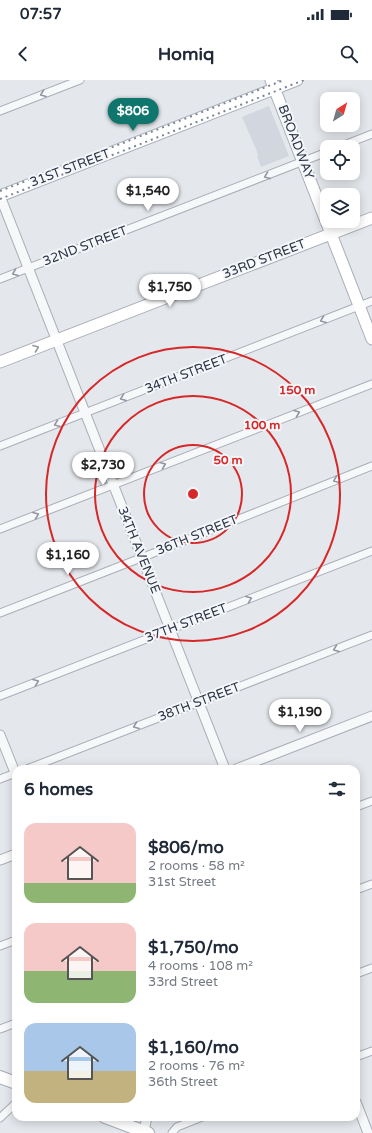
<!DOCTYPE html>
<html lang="en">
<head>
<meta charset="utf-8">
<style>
	body { margin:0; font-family:"Varela Round",sans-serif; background:#f2f2f3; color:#1f2937; height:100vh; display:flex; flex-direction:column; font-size:15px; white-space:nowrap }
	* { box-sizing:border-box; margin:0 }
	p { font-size:13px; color:#747a83 }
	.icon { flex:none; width:22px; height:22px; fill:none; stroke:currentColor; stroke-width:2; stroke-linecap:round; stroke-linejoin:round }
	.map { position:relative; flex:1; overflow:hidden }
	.panel { position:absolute; left:12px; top:685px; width:348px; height:356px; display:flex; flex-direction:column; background:#fff; border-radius:12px; box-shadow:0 2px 10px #0003 }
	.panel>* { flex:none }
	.needle { width:26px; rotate:37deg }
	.tools { position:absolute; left:320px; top:12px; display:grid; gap:8px }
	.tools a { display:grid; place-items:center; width:40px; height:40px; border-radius:8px; background:#fff; box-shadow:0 2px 10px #0003; font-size:20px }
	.price { position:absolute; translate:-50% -34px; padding:0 9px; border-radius:14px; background:#fff; color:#222; font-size:13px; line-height:26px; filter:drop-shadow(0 1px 2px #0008) }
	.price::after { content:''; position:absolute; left:50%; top:24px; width:12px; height:9px; margin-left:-6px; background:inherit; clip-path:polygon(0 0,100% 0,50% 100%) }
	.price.selected { background:#0f766e; color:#fff }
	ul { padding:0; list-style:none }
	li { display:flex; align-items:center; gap:12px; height:100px; padding:0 12px }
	li span { display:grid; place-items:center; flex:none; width:112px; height:80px; border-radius:12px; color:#555 }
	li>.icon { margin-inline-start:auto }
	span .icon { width:48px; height:48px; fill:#fffc; stroke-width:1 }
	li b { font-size:17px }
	h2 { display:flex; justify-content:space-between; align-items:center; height:48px; padding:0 12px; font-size:17px }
	.status { display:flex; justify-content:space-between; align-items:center; height:28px; padding:0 20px; background:#fff; direction:ltr }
	.status svg { height:11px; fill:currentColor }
	header { display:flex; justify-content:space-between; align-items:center; height:52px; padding:0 12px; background:#fff; font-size:18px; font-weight:700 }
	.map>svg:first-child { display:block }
	.built { fill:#d2d6de }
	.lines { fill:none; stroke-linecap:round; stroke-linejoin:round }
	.minor-casing { stroke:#a9aeb7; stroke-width:9 }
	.tertiary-casing { stroke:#a9aeb7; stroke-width:11 }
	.secondary-casing { stroke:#a9aeb7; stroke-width:13 }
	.primary-casing { stroke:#a3abb8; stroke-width:14 }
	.minor { stroke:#f7f8fa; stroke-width:7 }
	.tertiary { stroke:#f7f8fa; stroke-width:9 }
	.secondary { stroke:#fff; stroke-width:11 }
	.primary { stroke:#fff; stroke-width:12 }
	.rail { stroke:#7d8696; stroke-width:2; stroke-dasharray:2 4; stroke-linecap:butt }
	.oneway { stroke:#9196a0 }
	.oneway2 { stroke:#959aa2 }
	.ring { fill:none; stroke:#d62828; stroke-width:2 }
	.labels { text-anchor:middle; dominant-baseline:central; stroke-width:4; stroke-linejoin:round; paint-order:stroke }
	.street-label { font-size:13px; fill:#2b3445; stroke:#f4f6f9 }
	.centre { fill:#d62828; stroke:#f4f6f9; stroke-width:2 }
	.ring-label { font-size:12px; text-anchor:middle; font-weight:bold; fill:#d62828; stroke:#f4f6f9; stroke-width:4; stroke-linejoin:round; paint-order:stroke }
</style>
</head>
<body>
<div class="status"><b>07:57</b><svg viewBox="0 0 49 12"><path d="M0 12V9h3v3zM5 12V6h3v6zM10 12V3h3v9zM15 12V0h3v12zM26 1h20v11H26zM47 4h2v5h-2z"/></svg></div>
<header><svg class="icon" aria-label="back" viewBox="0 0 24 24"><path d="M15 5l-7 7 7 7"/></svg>Homiq<svg class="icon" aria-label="search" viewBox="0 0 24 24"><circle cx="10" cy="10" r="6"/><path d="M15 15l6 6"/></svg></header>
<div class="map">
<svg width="372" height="1053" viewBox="0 0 372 1053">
	<rect width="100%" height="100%" fill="#e4e7ec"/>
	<!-- built -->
	<path class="built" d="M 269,26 L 289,76 L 261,87 L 257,76 L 258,75 L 256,69 L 242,37 Z"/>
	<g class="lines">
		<!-- minor casing -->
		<g class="minor-casing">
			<path id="minor" d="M 0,31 L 80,0
				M 339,67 L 372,54
				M 0,199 L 327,72
				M 0,366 L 372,221
				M 0,449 L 372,304
				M 0,533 L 151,474 L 372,386
				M 0,616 L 372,471
				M 27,689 L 372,555
				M 0,699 L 16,693
				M 356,727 L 372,721
				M 356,810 L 372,804
				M 0,866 L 16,860
				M 356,894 L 372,888
				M 0,949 L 16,943
				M 356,977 L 372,971
				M 0,1038 L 16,1023
				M 172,1053 L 177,1047 L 202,1037"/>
		</g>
		<!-- tertiary casing -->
		<g class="tertiary-casing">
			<path id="tertiary" d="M 0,116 L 225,689
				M 0,655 L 16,695
				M 236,689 L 372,636
				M 0,780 L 16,774
				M 356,1022 L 368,1053
				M 144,1051 L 147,1037"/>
		</g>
		<!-- secondary casing -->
		<g class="secondary-casing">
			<path id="secondary" d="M 271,0 L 372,259
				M 0,116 L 297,0
				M 0,282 L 372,138"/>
		</g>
		<!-- primary casing -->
		<g class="primary-casing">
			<path id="primary" d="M 0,997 L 16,1003
				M 105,1037 L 148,1053"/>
		</g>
		<!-- minor -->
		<use href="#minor" class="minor"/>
		<!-- tertiary -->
		<use href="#tertiary" class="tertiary"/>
		<!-- secondary -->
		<use href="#secondary" class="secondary"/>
		<!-- primary -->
		<use href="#primary" class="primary"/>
		<!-- rail -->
		<path class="rail" d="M 0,111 L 284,0
			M 0,119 L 304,0"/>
	</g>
	<!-- one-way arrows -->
	<defs><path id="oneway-chevron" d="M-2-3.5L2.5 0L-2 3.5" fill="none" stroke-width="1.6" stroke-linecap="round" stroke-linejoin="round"/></defs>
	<g class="oneway">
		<use href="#oneway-chevron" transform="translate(43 14) rotate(159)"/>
		<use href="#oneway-chevron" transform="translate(267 96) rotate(159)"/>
		<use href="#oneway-chevron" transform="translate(15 193) rotate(159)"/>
		<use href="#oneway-chevron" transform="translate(323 240) rotate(159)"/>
		<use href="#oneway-chevron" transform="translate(123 318) rotate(159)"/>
		<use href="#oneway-chevron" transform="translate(297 333) rotate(-21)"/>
		<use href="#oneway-chevron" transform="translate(57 344) rotate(159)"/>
		<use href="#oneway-chevron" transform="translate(163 385) rotate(-21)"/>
		<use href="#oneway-chevron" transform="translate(336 400) rotate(158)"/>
		<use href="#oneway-chevron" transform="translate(36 435) rotate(-22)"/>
		<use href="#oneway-chevron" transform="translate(249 519) rotate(-21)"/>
		<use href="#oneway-chevron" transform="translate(336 569) rotate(159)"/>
		<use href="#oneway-chevron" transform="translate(36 602) rotate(-21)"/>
		<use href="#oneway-chevron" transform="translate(136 646) rotate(159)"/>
	</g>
	<use class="oneway2" href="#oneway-chevron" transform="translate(36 268) rotate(-21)"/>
	<!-- distance rings -->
	<g class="ring">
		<circle cx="193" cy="414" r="49"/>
		<circle cx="193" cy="414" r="98"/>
		<circle cx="193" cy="414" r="147"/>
	</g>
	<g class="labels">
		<!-- street labels -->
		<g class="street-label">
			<text transform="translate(296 62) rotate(69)">BROADWAY</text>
			<text transform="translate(70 88) rotate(-21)">31ST STREET</text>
			<text transform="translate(85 166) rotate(-21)">32ND STREET</text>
			<text transform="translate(264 179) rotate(-21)">33RD STREET</text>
			<text transform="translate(186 294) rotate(-21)">34TH STREET</text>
			<text transform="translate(197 455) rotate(-22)">36TH STREET</text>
			<text transform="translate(139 470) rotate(68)">34TH AVENUE</text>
			<text transform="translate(186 543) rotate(-21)">37TH STREET</text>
			<text transform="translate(199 622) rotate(-21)">38TH STREET</text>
		</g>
	</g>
	<circle cx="193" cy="414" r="6" class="centre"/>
	<g class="ring-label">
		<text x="297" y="314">150 m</text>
		<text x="262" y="349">100 m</text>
		<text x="228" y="384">50 m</text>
	</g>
</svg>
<div class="tools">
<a><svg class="needle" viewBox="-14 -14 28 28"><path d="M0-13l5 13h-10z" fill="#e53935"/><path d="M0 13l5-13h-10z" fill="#747a83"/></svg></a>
<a><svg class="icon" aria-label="locate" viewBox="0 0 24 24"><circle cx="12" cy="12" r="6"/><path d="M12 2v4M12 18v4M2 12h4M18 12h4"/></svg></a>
<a><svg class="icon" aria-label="layers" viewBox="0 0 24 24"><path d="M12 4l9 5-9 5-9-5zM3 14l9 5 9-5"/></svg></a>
</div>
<b class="price selected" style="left:133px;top:52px">$806</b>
<b class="price" style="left:148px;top:132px">$1,540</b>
<b class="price" style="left:170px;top:228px">$1,750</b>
<b class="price" style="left:103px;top:406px">$2,730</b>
<b class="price" style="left:68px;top:496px">$1,160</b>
<b class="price" style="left:300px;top:653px">$1,190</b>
<section class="panel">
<h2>6 homes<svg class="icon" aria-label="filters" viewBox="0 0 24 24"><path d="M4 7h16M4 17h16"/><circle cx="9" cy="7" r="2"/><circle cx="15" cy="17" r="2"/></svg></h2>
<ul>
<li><span style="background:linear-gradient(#f6c9c9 75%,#8fb573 0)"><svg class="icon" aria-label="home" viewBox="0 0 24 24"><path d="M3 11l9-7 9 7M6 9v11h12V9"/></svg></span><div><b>$806/mo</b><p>2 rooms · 58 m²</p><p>31st Street</p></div></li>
<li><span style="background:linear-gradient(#f6c9c9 60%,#8fb573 0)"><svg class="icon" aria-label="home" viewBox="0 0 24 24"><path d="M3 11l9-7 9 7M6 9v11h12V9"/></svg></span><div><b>$1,750/mo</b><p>4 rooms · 108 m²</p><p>33rd Street</p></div></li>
<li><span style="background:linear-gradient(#a9c7e8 60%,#c2b280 0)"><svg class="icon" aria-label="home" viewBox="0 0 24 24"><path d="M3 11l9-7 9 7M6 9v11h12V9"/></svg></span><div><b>$1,160/mo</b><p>2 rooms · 76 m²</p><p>36th Street</p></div></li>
</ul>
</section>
</div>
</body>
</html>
